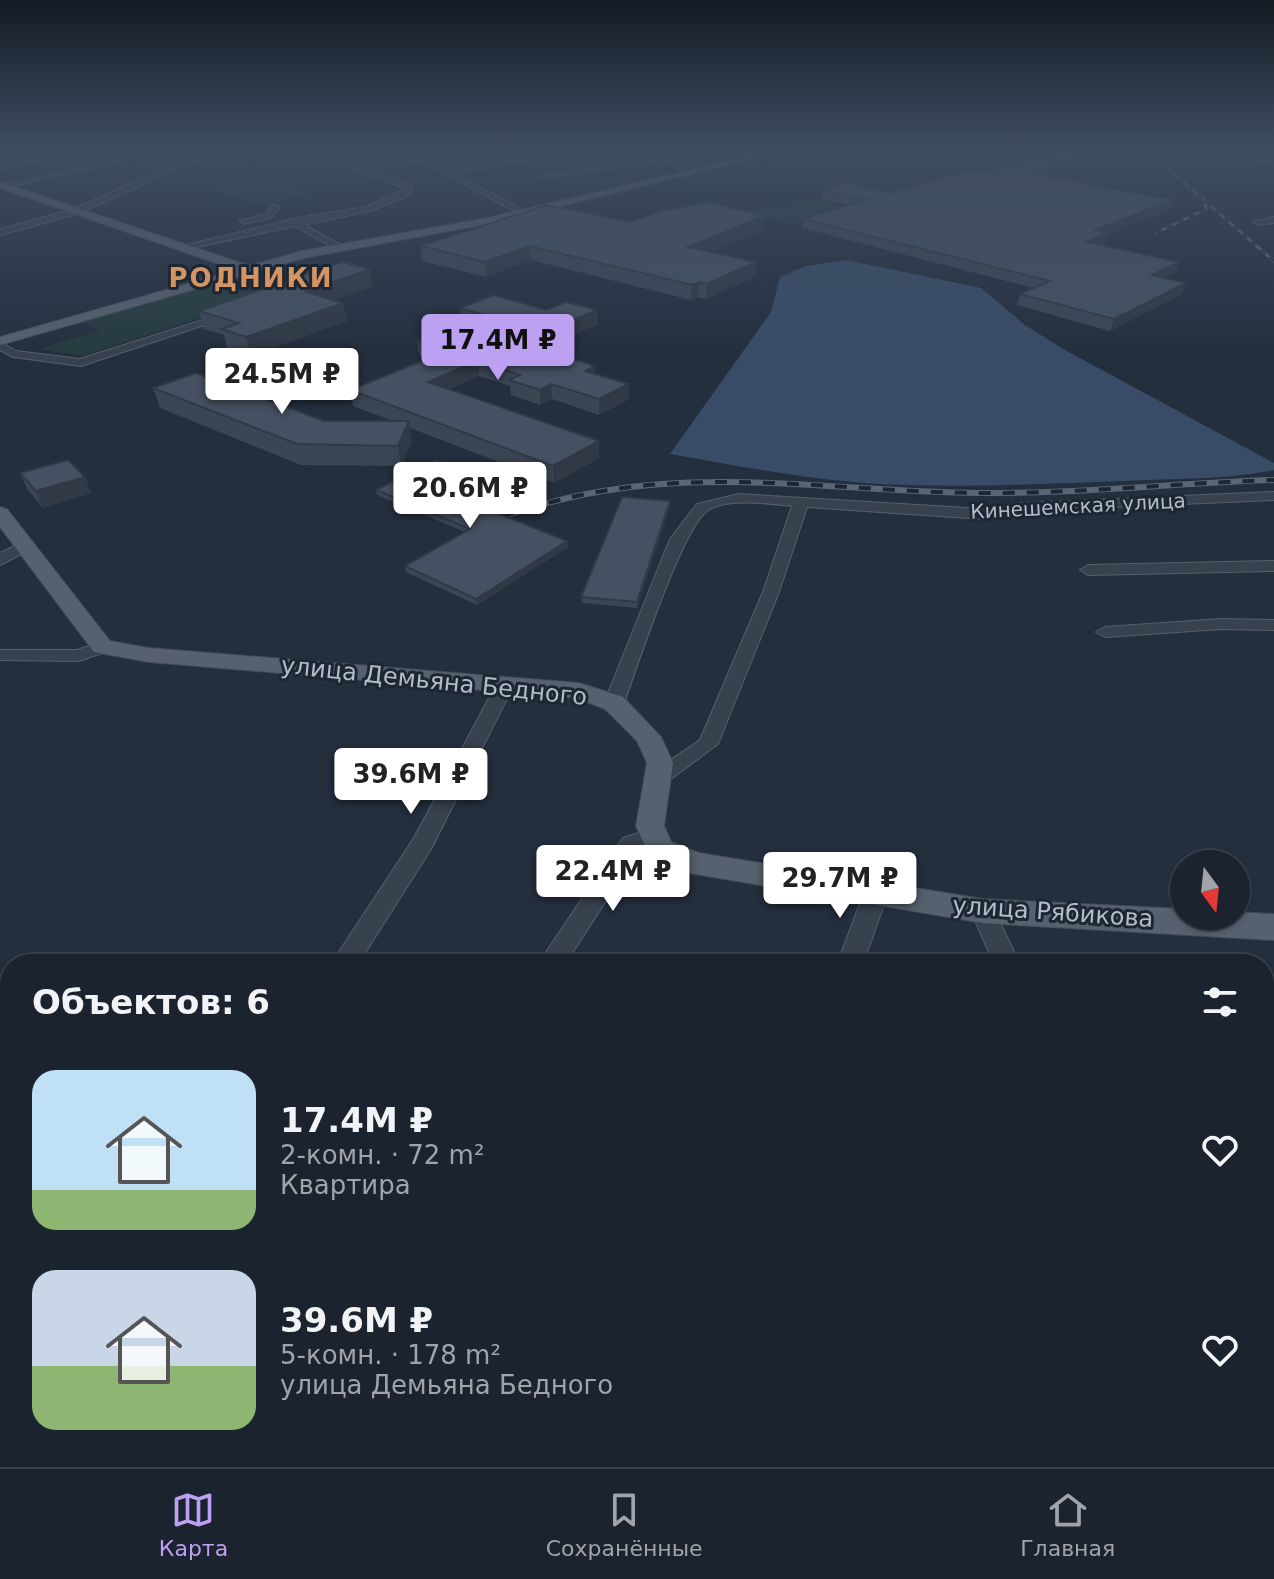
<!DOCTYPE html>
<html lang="ru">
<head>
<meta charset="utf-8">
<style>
	body { margin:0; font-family:"DejaVu Sans",sans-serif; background:#282f3a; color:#f1f3f6; height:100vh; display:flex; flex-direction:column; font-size:30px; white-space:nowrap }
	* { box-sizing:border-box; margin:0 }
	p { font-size:26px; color:#a0a4aa }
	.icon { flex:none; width:44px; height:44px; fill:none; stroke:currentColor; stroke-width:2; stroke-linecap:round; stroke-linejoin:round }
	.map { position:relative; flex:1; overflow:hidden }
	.panel { position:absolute; left:0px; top:954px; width:1274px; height:514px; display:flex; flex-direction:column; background:#1b232e; border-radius:32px 32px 0 0; box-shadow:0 2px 6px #0004,0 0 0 2px #39404a }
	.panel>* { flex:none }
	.needle { width:52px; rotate:165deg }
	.controls { position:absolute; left:1170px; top:850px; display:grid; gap:16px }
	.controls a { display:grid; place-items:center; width:80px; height:80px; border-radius:50%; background:#1b232e; box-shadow:0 2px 6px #0004,0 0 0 2px #39404a; font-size:40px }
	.price { position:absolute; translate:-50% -68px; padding:0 18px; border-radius:8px; background:#fff; color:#222; font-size:26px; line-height:52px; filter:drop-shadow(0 2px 4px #0008) }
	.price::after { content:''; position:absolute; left:50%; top:48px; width:24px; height:18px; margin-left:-12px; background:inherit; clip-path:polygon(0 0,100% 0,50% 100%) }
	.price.selected { background:#bca0f2; color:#111 }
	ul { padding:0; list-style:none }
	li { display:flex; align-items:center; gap:24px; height:200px; padding:0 32px }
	li span { display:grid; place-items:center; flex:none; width:224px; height:160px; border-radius:24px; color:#555 }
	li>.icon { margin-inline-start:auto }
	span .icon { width:96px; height:96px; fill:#fffc; stroke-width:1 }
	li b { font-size:34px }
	h2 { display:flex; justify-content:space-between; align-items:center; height:96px; padding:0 32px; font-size:34px }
	.tab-bar { display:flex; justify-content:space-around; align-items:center; height:112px; border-top:2px solid #39404a; background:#1b232e; font-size:22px; color:#a0a4aa }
	.tab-bar a { display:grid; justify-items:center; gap:4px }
	.tab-bar .selected { color:#bca0f2 }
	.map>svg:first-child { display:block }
	.green { fill:#263c3f }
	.water { fill:#394c67 }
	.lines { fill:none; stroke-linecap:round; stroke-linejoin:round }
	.stream { stroke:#394c67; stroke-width:2 }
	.minor-casing { stroke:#565f6c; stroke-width:2 }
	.major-casing { stroke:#414a57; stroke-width:2 }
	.minor { fill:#38414e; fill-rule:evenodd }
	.major { fill:#56606e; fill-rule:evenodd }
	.rail-far1-casing { stroke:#5a6575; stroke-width:3 }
	.rail-casing { stroke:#5a6575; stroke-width:6 }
	.rail-far1 { stroke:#1d2633; stroke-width:2; stroke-dasharray:6; stroke-linecap:butt }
	.rail { stroke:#1d2633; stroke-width:4; stroke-dasharray:12; stroke-linecap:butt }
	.wall { fill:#3b4654 }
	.shaded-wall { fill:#303945 }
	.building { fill:#455162; stroke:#303945; stroke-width:2 }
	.labels { text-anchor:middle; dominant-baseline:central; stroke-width:6; stroke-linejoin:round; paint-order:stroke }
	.far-street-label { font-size:20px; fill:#b4bcc9; stroke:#1d2633 }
	.street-label { font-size:24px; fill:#b4bcc9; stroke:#1d2633 }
	.far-district-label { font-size:26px; font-weight:bold; letter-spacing:2px; fill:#d59563; stroke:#1d2633 }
</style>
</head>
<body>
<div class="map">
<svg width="1274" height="1467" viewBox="0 0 1274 1467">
	<rect width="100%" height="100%" fill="#242f3e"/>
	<!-- green -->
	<path class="green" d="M 663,147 L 783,147 L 705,164 Z
		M 261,177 L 318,191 L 263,205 L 206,189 Z
		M 812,199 L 845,208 L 791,225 L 741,212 Z
		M 218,281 L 266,297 L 82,356 L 39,349 L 100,330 L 81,322 Z"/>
	<!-- water -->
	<path class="water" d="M 846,260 L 981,288 L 1025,325 L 1065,350 L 1274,463 L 1274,470 C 1225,480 1173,478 1123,481 C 1042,484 961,488 880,484 C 809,480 739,466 670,454 L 771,312 L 780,277 L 806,266 Z"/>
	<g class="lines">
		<!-- stream -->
		<path class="stream" d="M 656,147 L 700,173"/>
		<!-- minor casing -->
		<g class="minor-casing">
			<path id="minor" d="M 13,147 L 25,147 L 0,153 L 0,149 Z
				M 90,147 L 102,147 L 0,169 L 0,165 Z
				M 172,147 L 183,147 L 4,188 L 0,186 Z
				M 226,147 L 235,147 L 179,168 L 80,213 L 0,235 L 0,229 L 74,209 L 173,164 Z
				M 455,147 L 465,147 L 426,158 L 447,169 L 614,147 L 453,173 L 525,211 L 522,215 L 419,160 L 374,172 L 413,186 L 410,195 L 370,211 L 304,225 L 341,245 L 341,249 L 335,249 L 295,226 L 183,250 L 179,247 L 293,219 L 365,207 L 406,189 L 340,163 L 340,161 L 367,169 Z
				M 1199,147 L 1274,160 L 1274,164 L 1202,149 Z
				M 657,148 L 671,156 L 692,175 L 686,175 L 666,160 L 540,179 L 536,177 L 661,156 L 654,150 Z
				M 273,204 L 280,206 L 271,218 L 243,224 L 239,221 L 265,214 Z
				M 1274,217 L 1274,223 L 1257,225 L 1253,222 Z
				M 225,313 L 234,315 L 81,366 L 13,357 L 0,350 L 0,342 L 16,351 L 80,359 Z
				M 1274,492 L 1274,500 L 1023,511 L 983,519 L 807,507 L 779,592 L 718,744 L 664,784 L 650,784 L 646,779 L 650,774 L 700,740 L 763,592 L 792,506 C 770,504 726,497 707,511 C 682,529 637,667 624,703 L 614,709 L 604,703 L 670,539 L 697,504 L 739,494 L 983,509 L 1023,503 Z
				M 25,541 L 31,543 L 31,549 L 0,565 L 0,553 Z
				M 1274,561 L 1274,571 L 1088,575 L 1080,570 L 1088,565 Z
				M 1221,619 L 1274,620 L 1274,630 L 1221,629 L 1105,637 L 1096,632 L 1105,627 Z
				M 102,642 L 108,643 L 111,647 L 108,651 L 79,661 L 0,660 L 0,650 L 77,650 Z
				M 505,679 L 514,685 L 431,849 L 358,964 L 331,964 L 414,838 L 496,685 Z
				M 654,828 L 662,830 L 665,836 L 662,842 L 639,850 L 565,964 L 538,964 L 623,838 Z
				M 876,884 L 884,887 L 888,893 L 863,964 L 837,964 L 864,893 L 868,887 Z
				M 983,902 L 991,904 L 1020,964 L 994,964 L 971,911 L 975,904 Z
				M 10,1373 L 10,1407 L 0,1409 L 0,1375 Z
				M 1264,1401 L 1274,1405 L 1274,1453 L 1264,1449 Z
				M 207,1458 L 246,1458 L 242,1467 L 204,1467 Z
				M 650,1458 L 687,1458 L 683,1467 L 647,1467 Z"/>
		</g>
		<!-- major casing -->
		<g class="major-casing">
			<path id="major" d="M 788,147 L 802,147 L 487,224 L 304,258 L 0,345 L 0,337 L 236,270 L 0,188 L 0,182 L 250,266 L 302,251 L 487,218 Z
				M 0,507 L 7,509 L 110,641 L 149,648 L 579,683 L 623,697 L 661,737 L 673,763 L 664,826 L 671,842 L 699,853 L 983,899 L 1184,909 L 1184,916 L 1236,916 L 1236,912 L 1274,914 L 1274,940 L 983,923 L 683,872 L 650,857 L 636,826 L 647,763 L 637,741 L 605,709 L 576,698 L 149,662 L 94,652 L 0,527 Z"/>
		</g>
		<!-- minor -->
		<use href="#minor" class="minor"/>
		<!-- major -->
		<use href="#major" class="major"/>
		<!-- rail-far1 casing -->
		<g class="rail-far1-casing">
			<path id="rail-far1" d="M 1143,147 L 1274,261
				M 1156,233 L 1206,209 L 1204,198"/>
		</g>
		<!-- rail casing -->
		<g class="rail-casing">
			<path id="rail" d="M 480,524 C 520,510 560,498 603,491 C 726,470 853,492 978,493 C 1076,494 1175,483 1274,480"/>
		</g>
		<!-- rail-far1 -->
		<use href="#rail-far1" class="rail-far1"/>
		<!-- rail -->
		<use href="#rail" class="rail"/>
	</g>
	<!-- wall -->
	<path class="wall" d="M 1086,163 L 1046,176 L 1173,200 L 1170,209 L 1108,234 L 1105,243 L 1101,245 L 1179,262 L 1176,272 L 1164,278 L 1186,283 L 1182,294 L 1110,331 L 1017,305 L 1020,294 L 1033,288 L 802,228 L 803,219 L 849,205 L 822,199 L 823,190 L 890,193 L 986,172 Z
		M 631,222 L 763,230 L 710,252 L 756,262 L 755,277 L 706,299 L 698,297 L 691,300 L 531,260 L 486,277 L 422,261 L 421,246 Z
		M 373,286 L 335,300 L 343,303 L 347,321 L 251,356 L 227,348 L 224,335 L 204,329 L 199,311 Z
		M 460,308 L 597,310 L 598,324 L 530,354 L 596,374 L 629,399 L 599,415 L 552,399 L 540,405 L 511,395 L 510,386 L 479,376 L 449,389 L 599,458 L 554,483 L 410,428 L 412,442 L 401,466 L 301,465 L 160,408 L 153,388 L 324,421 L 393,421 L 353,406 L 350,390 L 430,358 L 419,355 L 417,340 L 467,343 L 495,332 L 462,322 Z
		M 20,473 L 85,477 L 91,493 L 43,508 L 27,489 Z
		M 509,487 L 509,493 L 483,507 L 567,541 L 568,547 L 477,605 L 406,572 L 405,566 L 465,532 L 377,495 L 376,490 Z
		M 670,501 L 670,506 L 637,608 L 582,603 L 581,597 Z"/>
	<!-- shaded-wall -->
	<path class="shaded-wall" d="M 1089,155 L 1086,163 L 1029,181 L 1030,173 Z
		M 1173,200 L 1170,209 L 1108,234 L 1105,243 L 1084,251 L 1087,242 L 1095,230 Z
		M 764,216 L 763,230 L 687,261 L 688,247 Z
		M 530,246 L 531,260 L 486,277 L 485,262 Z
		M 756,262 L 755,277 L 706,299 L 707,284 Z
		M 1179,262 L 1176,272 L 1148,286 L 1152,275 Z
		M 370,269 L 373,286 L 310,310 L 306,292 Z
		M 699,282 L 698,297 L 691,300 L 692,285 Z
		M 1186,283 L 1182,294 L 1110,331 L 1114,319 Z
		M 343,303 L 347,321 L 251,356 L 246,337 Z
		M 597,310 L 598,324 L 510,362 L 509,347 Z
		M 478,361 L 479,376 L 430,397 L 428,382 Z
		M 595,366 L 596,381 L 585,371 Z
		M 551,384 L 552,399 L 540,405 L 540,390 Z
		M 629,384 L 629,399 L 599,415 L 599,399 Z
		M 409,421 L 412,442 L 401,466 L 398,446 Z
		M 599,441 L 599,458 L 554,483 L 553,466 Z
		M 85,477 L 91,493 L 43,508 L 36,491 Z
		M 509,487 L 509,493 L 478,510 L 477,505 Z
		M 670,501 L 670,506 L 637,608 L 637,602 Z
		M 567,541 L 568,547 L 477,605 L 476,599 Z"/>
	<!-- building -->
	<path class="building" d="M 1060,150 L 1089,155 L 1030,173 L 1173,200 L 1095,230 L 1108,233 L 1087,242 L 1179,262 L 1152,275 L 1186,283 L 1114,319 L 1020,294 L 1050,281 L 803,219 L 867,200 L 823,190 L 847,183 L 890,193 L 972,169 L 986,172 Z
		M 707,202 L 764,216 L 688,247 L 756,262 L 707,284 L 699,282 L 692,285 L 530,246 L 485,262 L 421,246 L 547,205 L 631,222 L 658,212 Z
		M 342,262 L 370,269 L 306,292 L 343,303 L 246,337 L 222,329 L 239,323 L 199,311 Z
		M 494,295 L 546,310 L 566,302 L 597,310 L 509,347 L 548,359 L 559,354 L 595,366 L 585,371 L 629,384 L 599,399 L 551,384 L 540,390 L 509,380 L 520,375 L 478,361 L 428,382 L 599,441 L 553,466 L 350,390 L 449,350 L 417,340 L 436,333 L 467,343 L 515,324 L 460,308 Z
		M 196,373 L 324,421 L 409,421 L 398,446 L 297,444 L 153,388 Z
		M 68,460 L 85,477 L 36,491 L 20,473 Z
		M 436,460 L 509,487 L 477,505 L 567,541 L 476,599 L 405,566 L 470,529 L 376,490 Z
		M 622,497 L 670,501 L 637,602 L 581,597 Z"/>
	<!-- sky -->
	<linearGradient id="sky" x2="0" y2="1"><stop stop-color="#141a22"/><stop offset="0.42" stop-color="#3f4d63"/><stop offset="1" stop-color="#3f4d63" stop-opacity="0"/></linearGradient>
	<rect width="1274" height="352" fill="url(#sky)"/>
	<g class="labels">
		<!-- far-street labels -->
		<g class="far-street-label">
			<text transform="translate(1078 506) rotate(-3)">Кинешемская улица</text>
		</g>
		<!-- street labels -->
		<g class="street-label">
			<text transform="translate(434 681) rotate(6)">улица Демьяна Бедного</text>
			<text transform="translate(1053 912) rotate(4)">улица Рябикова</text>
		</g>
		<!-- far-district labels -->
		<g class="far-district-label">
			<text x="251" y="278">РОДНИКИ</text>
		</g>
	</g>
</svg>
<div class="controls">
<a><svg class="needle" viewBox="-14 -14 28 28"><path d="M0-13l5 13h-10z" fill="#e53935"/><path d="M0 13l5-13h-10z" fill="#a0a4aa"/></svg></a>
</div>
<b class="price selected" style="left:498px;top:382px">17.4M ₽</b>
<b class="price" style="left:282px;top:416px">24.5M ₽</b>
<b class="price" style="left:470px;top:530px">20.6M ₽</b>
<b class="price" style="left:411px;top:816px">39.6M ₽</b>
<b class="price" style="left:613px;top:913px">22.4M ₽</b>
<b class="price" style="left:840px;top:920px">29.7M ₽</b>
<section class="panel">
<h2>Объектов: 6<svg class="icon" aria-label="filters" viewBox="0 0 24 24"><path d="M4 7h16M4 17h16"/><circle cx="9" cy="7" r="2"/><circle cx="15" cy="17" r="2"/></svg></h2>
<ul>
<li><span style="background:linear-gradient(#bfe0f5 75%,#8fb573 0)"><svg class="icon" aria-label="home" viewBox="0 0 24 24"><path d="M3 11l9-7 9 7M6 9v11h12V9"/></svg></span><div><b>17.4M ₽</b><p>2-комн. · 72 m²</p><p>Квартира</p></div><svg class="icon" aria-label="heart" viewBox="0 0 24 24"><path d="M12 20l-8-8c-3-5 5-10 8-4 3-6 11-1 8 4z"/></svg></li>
<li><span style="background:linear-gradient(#c9d6e8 60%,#8fb573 0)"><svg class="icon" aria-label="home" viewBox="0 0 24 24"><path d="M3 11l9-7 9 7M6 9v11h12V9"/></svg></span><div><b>39.6M ₽</b><p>5-комн. · 178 m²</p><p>улица Демьяна Бедного</p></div><svg class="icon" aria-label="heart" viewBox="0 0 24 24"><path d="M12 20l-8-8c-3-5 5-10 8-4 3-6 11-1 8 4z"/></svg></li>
</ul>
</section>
</div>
<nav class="tab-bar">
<a class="selected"><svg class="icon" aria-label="map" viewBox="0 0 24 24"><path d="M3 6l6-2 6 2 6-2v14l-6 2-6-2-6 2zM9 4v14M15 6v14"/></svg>Карта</a>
<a><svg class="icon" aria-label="saved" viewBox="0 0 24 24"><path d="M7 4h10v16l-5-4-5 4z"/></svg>Сохранённые</a>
<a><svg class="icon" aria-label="home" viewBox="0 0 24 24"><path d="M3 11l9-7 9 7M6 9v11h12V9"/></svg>Главная</a>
</nav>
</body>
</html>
